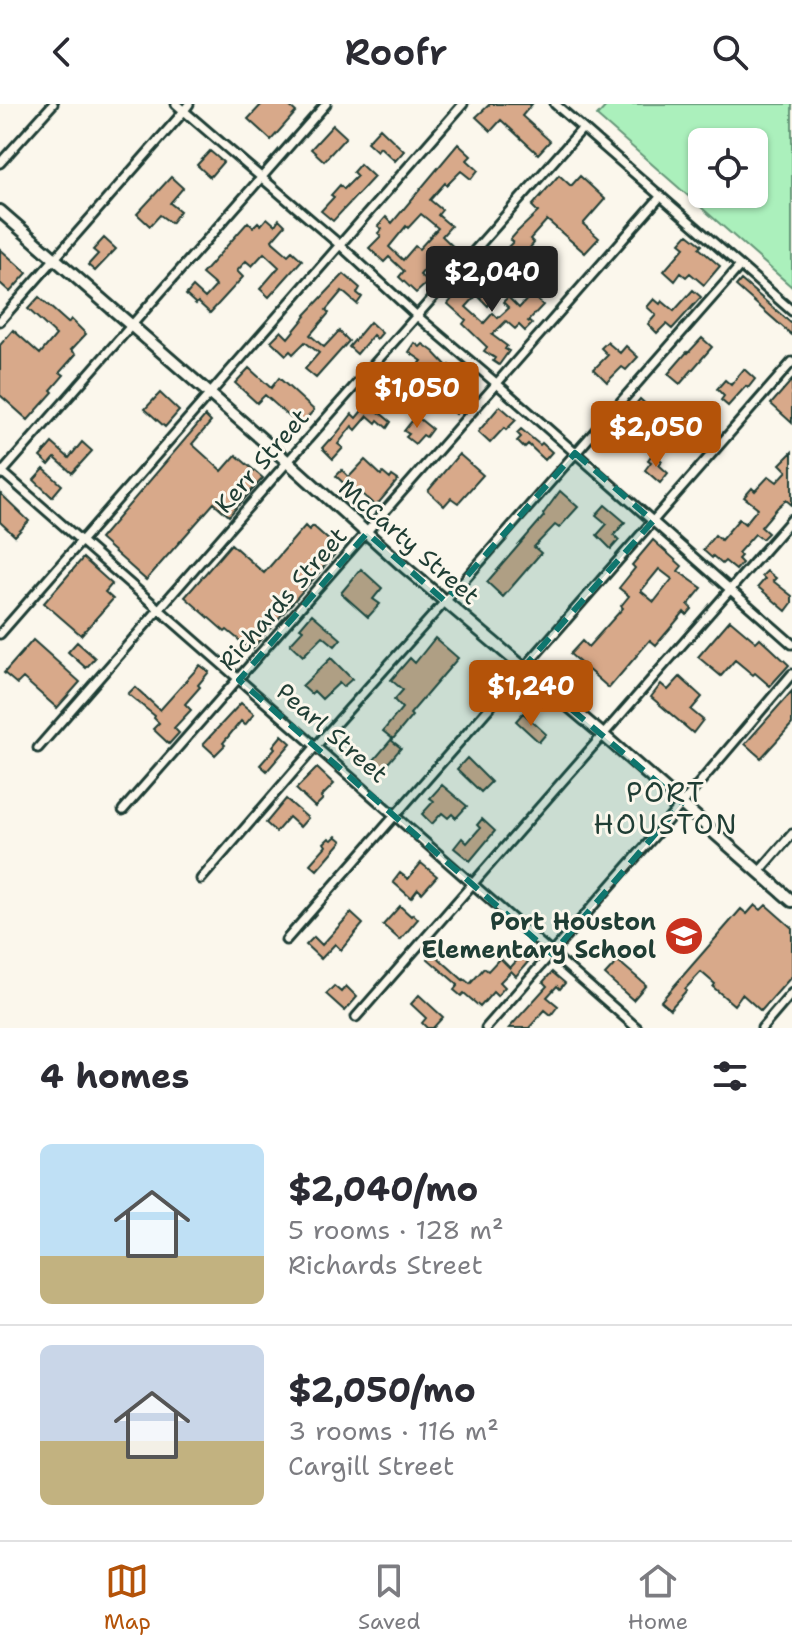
<!DOCTYPE html>
<html lang="en">
<head>
<meta charset="utf-8">
<style>
	body { margin:0; font-family:"Shantell Sans",sans-serif; background:#f7f7f7; color:#2b2b33; height:100vh; display:flex; flex-direction:column; font-size:30px; white-space:nowrap }
	* { box-sizing:border-box; margin:0 }
	p { font-size:26px; color:#7c7c81 }
	.icon { flex:none; width:44px; height:44px; fill:none; stroke:currentColor; stroke-width:2; stroke-linecap:round; stroke-linejoin:round }
	.map { position:relative; height:924px; overflow:hidden }
	.panel { display:flex; flex-direction:column; background:#fff; flex:1 }
	.panel>* { flex:none }
	.fabs { position:absolute; left:688px; top:24px; display:grid; gap:16px }
	.fabs a { display:grid; place-items:center; width:80px; height:80px; border-radius:12px; background:#fff; box-shadow:0 2px 6px #0004; font-size:40px }
	.price { position:absolute; translate:-50% -68px; padding:0 18px; border-radius:8px; background:#b45309; color:#fff; font-size:26px; line-height:52px; filter:drop-shadow(0 2px 4px #0008) }
	.price::after { content:''; position:absolute; left:50%; top:48px; width:24px; height:18px; margin-left:-12px; background:inherit; clip-path:polygon(0 0,100% 0,50% 100%) }
	.price.selected { background:#222; color:#fff }
	ul { padding:0; list-style:none }
	li { display:flex; align-items:center; gap:24px; height:200px; padding:0 40px }
	li+li { border-top:2px solid #e1e1e2 }
	li span { display:grid; place-items:center; flex:none; width:224px; height:160px; border-radius:12px; color:#555 }
	li>.icon { margin-inline-start:auto }
	span .icon { width:96px; height:96px; fill:#fffc; stroke-width:1 }
	li b { font-size:34px }
	h2 { display:flex; justify-content:space-between; align-items:center; height:96px; padding:0 40px; font-size:34px }
	header { display:flex; justify-content:space-between; align-items:center; height:104px; padding:0 40px; background:#fff; font-size:36px; font-weight:600 }
	.dock { display:flex; justify-content:space-around; align-items:center; height:112px; border-top:2px solid #e1e1e2; background:#fff; font-size:22px; color:#7c7c81 }
	.dock a { display:grid; justify-items:center; gap:4px }
	.dock .selected { color:#b45309 }
	.map>svg:first-child { display:block }
	.green { fill:#abf0bc; stroke:#659678; stroke-width:2; fill-rule:evenodd }
	.building { fill:#d8a98a; stroke:#1f3d34; stroke-width:2; fill-rule:evenodd }
	.lines { fill:none; stroke-linecap:round; stroke-linejoin:round }
	.street-casing { stroke:#1f3d34; stroke-width:13 }
	.secondary-casing { stroke:#1f3d34; stroke-width:16 }
	.street { stroke:#fbf7ec; stroke-width:7 }
	.secondary { stroke:#fbf7ec; stroke-width:10 }
	.marked { fill:#0f766e; fill-opacity:0.2; stroke:#0f766e; stroke-width:6; stroke-dasharray:16 10; stroke-linejoin:round }
	.labels { text-anchor:middle; dominant-baseline:central; stroke-width:6; stroke-linejoin:round; paint-order:stroke }
	.street-label { font-size:24px; fill:#1f3d34; stroke:#fbf7ec }
	.poi-label { font-size:24px; font-weight:bold; fill:#1f3d34; stroke:#fbf7ec; text-anchor:end }
	.quarter-label { font-size:28px; letter-spacing:2px; fill:#1f3d34; stroke:#fbf7ec }
</style>
</head>
<body>
<header><svg class="icon" aria-label="back" viewBox="0 0 24 24"><path d="M15 5l-7 7 7 7"/></svg>Roofr<svg class="icon" aria-label="search" viewBox="0 0 24 24"><circle cx="10" cy="10" r="6"/><path d="M15 15l6 6"/></svg></header>
<div class="map">
<svg width="792" height="924" viewBox="0 0 792 924">
	<rect width="100%" height="100%" fill="#fbf7ec"/>
	<filter id="ink" filterUnits="userSpaceOnUse"><feTurbulence type="fractalNoise" baseFrequency=".0125" numOctaves="2"/><feDisplacementMap in="SourceGraphic" scale="16" xChannelSelector="R" yChannelSelector="G"/><feConvolveMatrix kernelMatrix="1 2 1 2 8 2 1 2 1" color-interpolation-filters="sRGB"/></filter>
	<g filter="url(#ink)">
		<!-- green -->
		<path class="green" d="M 608,0 L 792,0 L 792,183 L 597,12 ZM 754,38 L 754,90 L 702,90 L 702,38 Z"/>
		<!-- building -->
		<path class="building" d="M 262,0 L 287,0 L 296,8 L 271,36 L 248,15 Z
			M 490,0 L 532,0 L 522,12 L 550,37 L 538,50 L 501,16 L 491,27 L 476,13 Z
			M 333,21 L 346,33 L 324,57 L 311,45 Z
			M 380,24 L 404,47 L 395,57 L 380,43 L 377,47 L 367,38 Z
			M 458,40 L 471,52 L 467,56 L 478,66 L 471,75 L 461,67 L 447,81 L 445,79 L 430,96 L 442,106 L 438,111 L 451,122 L 442,132 L 462,151 L 457,156 L 450,149 L 443,156 L 437,151 L 420,171 L 428,178 L 416,189 L 399,173 L 404,167 L 389,153 L 384,158 L 369,144 L 381,132 L 378,129 L 382,125 L 378,122 L 386,113 L 392,119 ZM 421,110 L 438,124 L 419,145 L 415,142 L 403,156 L 389,143 L 406,122 L 408,124 Z
			M 210,47 L 223,58 L 210,73 L 197,61 Z
			M 360,60 L 374,73 L 333,117 L 321,107 L 334,93 L 331,91 L 340,81 L 344,85 L 357,72 L 353,68 Z
			M 559,71 L 571,82 L 580,72 L 605,95 L 583,120 L 599,134 L 585,149 L 547,116 L 530,135 L 534,139 L 522,153 L 525,155 L 520,161 L 510,155 L 505,161 L 497,154 L 513,138 L 510,136 L 517,128 L 538,108 L 532,102 Z
			M 171,73 L 183,84 L 170,99 L 180,107 L 171,119 L 160,111 L 150,122 L 137,110 Z
			M 267,114 L 275,121 L 279,115 L 285,121 L 272,136 L 273,138 L 288,151 L 292,147 L 302,156 L 269,193 L 260,185 L 279,163 L 264,149 L 252,162 L 246,157 L 237,167 L 243,173 L 210,209 L 198,198 L 196,200 L 186,191 L 193,183 L 205,194 L 216,182 L 202,170 L 248,118 L 253,123 L 258,118 L 261,121 Z
			M 688,130 L 702,141 L 699,144 L 720,162 L 704,181 L 690,169 L 686,173 L 681,169 L 675,177 L 664,167 L 685,143 L 680,139 Z
			M 104,134 L 116,145 L 95,167 L 88,161 L 98,150 L 93,146 Z
			M 0,145 L 27,169 L 10,188 L 0,179 Z
			M 475,166 L 500,189 L 488,202 L 477,191 L 466,203 L 484,219 L 493,209 L 498,214 L 509,204 L 503,198 L 508,193 L 519,204 L 531,191 L 543,201 L 528,217 L 532,220 L 525,227 L 519,221 L 515,225 L 506,217 L 492,231 L 507,242 L 505,245 L 509,247 L 499,261 L 493,257 L 495,254 L 484,247 L 487,243 L 463,220 L 466,216 L 448,200 Z
			M 344,170 L 360,184 L 357,189 L 362,193 L 357,200 L 342,187 L 326,206 L 329,209 L 310,231 L 324,243 L 339,227 L 349,237 L 316,274 L 305,265 L 319,249 L 305,238 L 293,250 L 290,247 L 286,251 L 271,237 L 281,227 L 288,234 L 306,212 L 305,211 Z
			M 741,176 L 792,220 L 792,231 L 736,182 Z
			M 693,186 L 701,193 L 672,225 L 666,220 L 657,229 L 648,220 L 656,211 L 647,203 L 654,195 L 660,200 L 662,197 L 674,207 Z
			M 39,193 L 68,219 L 71,215 L 86,230 L 71,246 L 76,250 L 60,268 L 64,271 L 51,286 L 53,288 L 28,316 L 0,291 L 0,241 L 13,226 L 40,250 L 56,231 L 28,205 Z
			M 370,218 L 382,229 L 377,235 L 373,231 L 357,250 L 349,243 Z
			M 702,234 L 712,243 L 680,280 L 668,270 L 687,248 L 688,249 Z
			M 607,238 L 620,249 L 626,242 L 638,253 L 626,266 L 622,263 L 607,278 L 594,265 L 608,251 L 601,244 Z
			M 415,239 L 420,243 L 423,240 L 434,248 L 448,263 L 450,261 L 462,271 L 457,277 L 460,280 L 453,289 L 465,299 L 456,310 L 437,293 L 419,312 L 394,289 L 422,257 L 409,248 Z
			M 249,264 L 271,284 L 279,274 L 314,306 L 300,322 L 265,291 L 257,299 L 235,279 Z
			M 744,265 L 755,275 L 748,284 L 746,282 L 728,302 L 721,296 L 724,292 L 717,285 L 725,276 L 731,281 Z
			M 792,276 L 792,319 L 771,300 Z
			M 380,285 L 390,294 L 379,308 L 391,318 L 387,324 L 378,316 L 376,319 L 368,312 L 356,326 L 352,322 L 338,340 L 343,344 L 333,355 L 322,344 L 329,336 L 331,337 L 352,310 L 356,314 Z
			M 160,289 L 179,307 L 165,323 L 145,305 Z
			M 640,295 L 661,314 L 663,312 L 671,319 L 664,328 L 656,321 L 644,336 L 626,320 L 629,317 L 625,313 Z
			M 500,302 L 516,316 L 506,326 L 504,324 L 490,339 L 478,328 Z
			M 686,304 L 695,311 L 692,314 L 702,323 L 691,336 L 672,320 Z
			M 205,312 L 211,318 L 192,340 L 222,367 L 236,351 L 263,374 L 229,412 L 214,399 L 146,476 L 100,435 Z
			M 416,312 L 432,325 L 426,333 L 423,331 L 415,340 L 406,333 L 409,330 L 404,327 Z
			M 521,325 L 540,341 L 542,339 L 552,348 L 545,356 L 528,340 L 524,344 L 517,337 L 521,333 L 517,329 Z
			M 82,338 L 92,347 L 72,369 L 55,354 L 49,361 L 40,353 L 52,339 L 69,354 Z
			M 792,348 L 792,401 L 786,396 L 778,403 L 761,423 L 768,429 L 762,435 L 755,430 L 738,449 L 741,452 L 738,455 L 742,459 L 736,466 L 725,457 L 722,460 L 713,452 L 712,454 L 703,446 L 715,431 L 721,436 L 739,415 L 745,420 L 758,404 L 744,393 L 752,384 L 755,387 L 769,372 L 777,378 L 787,367 L 780,360 Z
			M 653,349 L 662,357 L 659,361 L 668,369 L 660,379 L 645,366 L 651,358 L 648,356 Z
			M 459,350 L 483,371 L 458,399 L 451,394 L 444,402 L 428,387 Z
			M 365,356 L 381,371 L 383,369 L 390,375 L 392,372 L 398,376 L 376,402 L 356,385 L 353,388 L 336,372 L 342,366 L 349,373 Z
			M 44,365 L 62,381 L 52,393 L 34,376 Z
			M 560,387 L 578,403 L 559,424 L 555,421 L 534,443 L 541,449 L 503,493 L 487,478 L 544,412 L 543,410 Z
			M 0,389 L 29,417 L 15,432 L 0,418 Z
			M 605,401 L 625,418 L 614,431 L 619,436 L 611,445 L 597,431 L 607,420 L 596,411 Z
			M 305,422 L 309,426 L 313,422 L 333,440 L 330,444 L 336,449 L 251,546 L 227,526 L 225,528 L 185,493 L 231,440 L 264,469 Z
			M 653,436 L 682,462 L 678,467 L 702,484 L 688,501 L 692,505 L 687,511 L 684,508 L 656,541 L 650,536 L 609,584 L 570,550 L 582,537 L 588,543 L 623,504 L 621,502 L 629,492 L 619,484 L 635,464 L 632,461 ZM 659,465 L 672,475 L 654,498 L 641,487 Z
			M 83,454 L 112,480 L 105,488 L 113,495 L 81,531 L 44,499 Z
			M 361,465 L 382,484 L 373,495 L 380,500 L 368,513 L 341,489 Z
			M 767,467 L 776,474 L 773,477 L 792,492 L 792,499 L 786,507 L 758,483 L 765,475 L 762,472 Z
			M 312,510 L 341,535 L 335,542 L 323,532 L 303,552 L 290,540 L 303,526 L 300,524 Z
			M 730,516 L 756,538 L 760,534 L 789,561 L 770,582 L 755,569 L 753,571 L 735,556 L 721,572 L 698,553 Z
			M 435,534 L 458,554 L 410,610 L 412,612 L 393,635 L 383,627 L 402,604 L 394,596 L 403,586 L 391,576 L 410,554 L 415,559 Z
			M 33,536 L 80,578 L 57,604 L 23,574 L 17,580 L 4,569 Z
			M 77,538 L 95,554 L 86,564 L 68,548 Z
			M 331,554 L 352,575 L 343,583 L 339,579 L 322,595 L 314,587 L 311,590 L 302,582 Z
			M 200,561 L 209,568 L 198,581 L 200,583 L 185,600 L 191,606 L 174,624 L 179,629 L 169,640 L 153,625 L 159,619 L 154,614 L 155,612 L 128,590 L 135,583 L 160,606 Z
			M 680,573 L 702,593 L 691,606 L 703,616 L 693,629 L 651,593 L 661,580 L 668,586 Z
			M 792,587 L 792,620 L 761,654 L 745,640 Z
			M 241,599 L 254,610 L 245,621 L 241,617 L 223,639 L 225,641 L 215,651 L 203,640 Z
			M 523,609 L 546,630 L 539,638 L 516,617 Z
			M 282,631 L 291,639 L 267,667 L 260,661 L 275,644 L 273,642 Z
			M 391,636 L 401,644 L 383,665 L 373,657 Z
			M 467,654 L 491,678 L 481,688 L 457,665 Z
			M 317,664 L 334,680 L 321,693 L 323,695 L 315,703 L 296,685 Z
			M 442,681 L 467,702 L 456,714 L 452,710 L 448,714 L 442,709 L 432,720 L 422,710 L 434,697 L 430,694 Z
			M 286,695 L 308,714 L 300,723 L 289,713 L 276,728 L 266,719 Z
			M 482,715 L 495,727 L 470,757 L 454,744 L 462,734 L 467,739 L 480,724 L 477,721 Z
			M 336,732 L 342,737 L 317,766 L 310,760 L 326,742 L 324,739 L 329,734 L 332,736 Z
			M 421,759 L 437,772 L 422,789 L 418,785 L 411,794 L 393,778 L 400,769 L 408,775 Z
			M 755,801 L 761,806 L 766,801 L 792,824 L 792,872 L 761,907 L 742,890 L 734,901 L 713,883 L 715,880 L 701,868 L 685,885 L 686,887 L 670,905 L 661,897 L 741,805 L 747,810 Z
			M 400,802 L 411,812 L 413,810 L 418,815 L 400,836 L 383,821 Z
			M 351,809 L 363,820 L 341,846 L 335,840 L 321,855 L 306,841 L 314,833 L 322,841 Z
			M 433,849 L 463,876 L 464,875 L 470,880 L 484,864 L 488,867 L 500,854 L 510,864 L 521,852 L 528,858 L 516,872 L 511,867 L 500,878 L 505,883 L 497,892 L 493,888 L 480,903 L 464,889 L 461,892 L 454,886 L 458,881 L 428,855 Z
			M 618,857 L 646,881 L 633,896 L 605,871 Z
			M 552,868 L 565,879 L 560,885 L 557,882 L 547,893 L 558,902 L 551,911 L 545,906 L 529,924 L 509,924 L 547,882 L 543,878 Z
			M 334,882 L 341,888 L 346,882 L 357,893 L 345,907 L 326,890 Z
			M 419,891 L 443,913 L 433,924 L 427,924 L 422,919 L 426,914 L 411,900 Z"/>
		<g class="lines">
			<!-- street casing -->
			<g class="street-casing">
				<path id="street" d="M 176,0 L 340,141 L 417,212 L 496,279 L 792,540
					M 555,0 L 792,207
					M 0,59 L 53,0
					M 0,217 L 179,13 L 189,0
					M 0,366 L 637,924
					M 0,371 L 326,0
					M 0,530 L 463,0
					M 38,644 L 276,371 L 582,25
					M 123,706 L 661,92
					M 759,768 L 792,730
					M 201,775 L 323,634 L 459,482 L 740,162
					M 286,836 L 792,258
					M 356,913 L 792,415
					M 486,924 L 656,730 L 792,570
					M 762,924 L 792,889"/>
			</g>
			<!-- secondary casing -->
			<g class="secondary-casing">
				<path id="secondary" d="M 0,107 L 288,358 L 401,460 L 603,631 L 792,797"/>
			</g>
			<!-- street -->
			<use href="#street" class="street"/>
			<!-- secondary -->
			<use href="#secondary" class="secondary"/>
		</g>
	</g>
	<!-- marked area -->
	<path class="marked" d="M 575,349 L 653,417 L 523,564 L 682,699 L 552,850 L 239,576 L 367,429 L 445,497 Z"/>
	<!-- icons -->
	<defs>
		<g id="school-disc" transform="scale(2)"><circle r="9.5" fill="#c8321e" stroke="#fbf7ec"/><path d="M0-5L7-2L0 1L-7-2ZM-4 1L0 2.5L4 1V4Q0 6-4 4Z" fill="#fff"/></g>
	</defs>
	<g fill-rule="evenodd">
		<use href="#school-disc" x="684" y="832"/>
	</g>
	<g class="labels">
		<!-- street labels -->
		<g class="street-label">
			<text transform="translate(262 357) rotate(-49)">Kerr Street</text>
			<text transform="translate(409 438) rotate(41)">McCarty Street</text>
			<text transform="translate(283 495) rotate(-49)">Richards Street</text>
			<text transform="translate(332 629) rotate(41)">Pearl Street</text>
		</g>
		<!-- poi labels -->
		<g class="poi-label">
			<text x="656" y="818">Port Houston<tspan x="656" dy="28">Elementary School</tspan></text>
		</g>
		<!-- quarter labels -->
		<g class="quarter-label">
			<text x="666" y="688">PORT<tspan x="666" dy="32">HOUSTON</tspan></text>
		</g>
	</g>
</svg>
<div class="fabs">
<a><svg class="icon" aria-label="locate" viewBox="0 0 24 24"><circle cx="12" cy="12" r="6"/><path d="M12 2v4M12 18v4M2 12h4M18 12h4"/></svg></a>
</div>
<b class="price selected" style="left:492px;top:210px">$2,040</b>
<b class="price" style="left:417px;top:326px">$1,050</b>
<b class="price" style="left:656px;top:365px">$2,050</b>
<b class="price" style="left:531px;top:624px">$1,240</b>
</div>
<section class="panel">
<h2>4 homes<svg class="icon" aria-label="filters" viewBox="0 0 24 24"><path d="M4 7h16M4 17h16"/><circle cx="9" cy="7" r="2"/><circle cx="15" cy="17" r="2"/></svg></h2>
<ul>
<li><span style="background:linear-gradient(#bfe0f5 70%,#c2b280 0)"><svg class="icon" aria-label="home" viewBox="0 0 24 24"><path d="M3 11l9-7 9 7M6 9v11h12V9"/></svg></span><div><b>$2,040/mo</b><p>5 rooms · 128 m²</p><p>Richards Street</p></div></li>
<li><span style="background:linear-gradient(#c9d6e8 60%,#c2b280 0)"><svg class="icon" aria-label="home" viewBox="0 0 24 24"><path d="M3 11l9-7 9 7M6 9v11h12V9"/></svg></span><div><b>$2,050/mo</b><p>3 rooms · 116 m²</p><p>Cargill Street</p></div></li>
</ul>
</section>
<nav class="dock">
<a class="selected"><svg class="icon" aria-label="map" viewBox="0 0 24 24"><path d="M3 6l6-2 6 2 6-2v14l-6 2-6-2-6 2zM9 4v14M15 6v14"/></svg>Map</a>
<a><svg class="icon" aria-label="saved" viewBox="0 0 24 24"><path d="M7 4h10v16l-5-4-5 4z"/></svg>Saved</a>
<a><svg class="icon" aria-label="home" viewBox="0 0 24 24"><path d="M3 11l9-7 9 7M6 9v11h12V9"/></svg>Home</a>
</nav>
</body>
</html>
